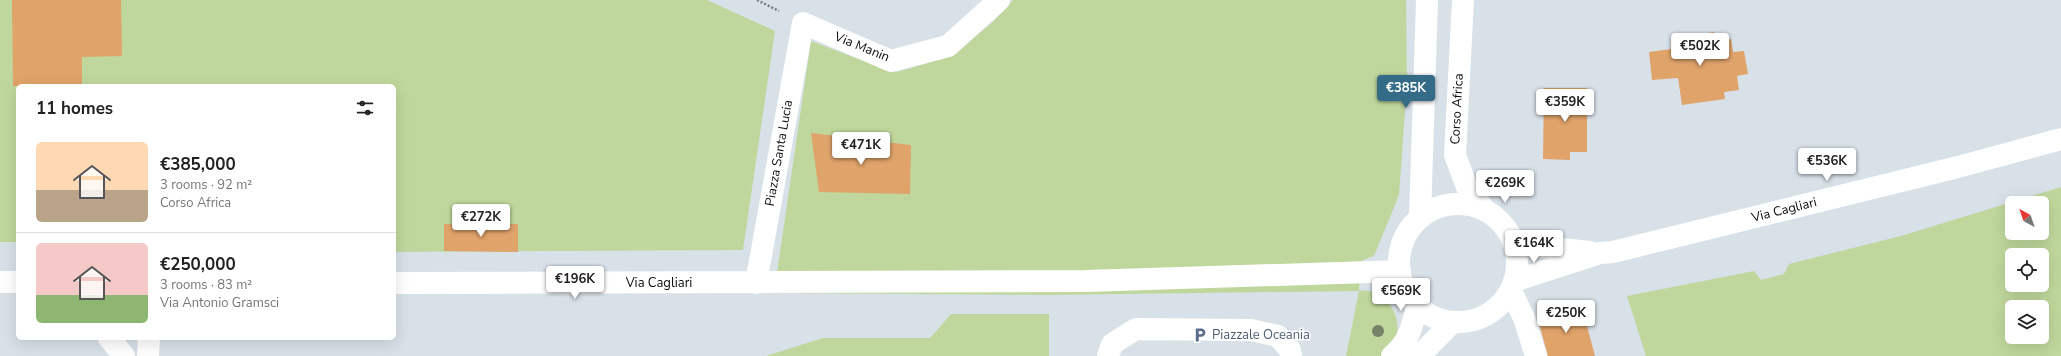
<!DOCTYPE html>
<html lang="en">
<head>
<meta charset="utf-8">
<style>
	body { margin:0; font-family:"Nunito Sans",sans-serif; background:#f6f6f6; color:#222; height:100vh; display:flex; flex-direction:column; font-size:15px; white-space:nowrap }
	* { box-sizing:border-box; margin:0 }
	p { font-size:13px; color:#767676 }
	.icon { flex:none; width:22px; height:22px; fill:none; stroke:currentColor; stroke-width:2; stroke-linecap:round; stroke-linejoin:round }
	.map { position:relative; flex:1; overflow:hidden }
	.details { position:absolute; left:16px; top:84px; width:380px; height:256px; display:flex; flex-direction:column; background:#fff; border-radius:6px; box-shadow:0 4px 16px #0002 }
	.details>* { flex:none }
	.needle { width:26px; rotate:320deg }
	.controls { position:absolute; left:2005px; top:196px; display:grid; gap:8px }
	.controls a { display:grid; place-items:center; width:44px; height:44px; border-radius:6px; background:#fff; box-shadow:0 4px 16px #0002; font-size:20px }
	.price { position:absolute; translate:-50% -34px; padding:0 9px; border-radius:4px; background:#fff; color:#222; font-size:13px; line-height:26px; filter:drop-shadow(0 1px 2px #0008) }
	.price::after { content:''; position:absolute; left:50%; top:24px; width:12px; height:9px; margin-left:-6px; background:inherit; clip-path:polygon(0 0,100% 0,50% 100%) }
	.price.current { background:#346b86; color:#fff }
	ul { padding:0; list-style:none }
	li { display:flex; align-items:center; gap:12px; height:100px; padding:0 20px }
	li+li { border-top:1px solid #e0e0e0 }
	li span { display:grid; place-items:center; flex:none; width:112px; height:80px; border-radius:6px; color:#555 }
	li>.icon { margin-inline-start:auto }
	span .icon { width:48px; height:48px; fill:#fffc; stroke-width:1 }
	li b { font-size:17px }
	h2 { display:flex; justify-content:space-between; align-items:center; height:48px; padding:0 20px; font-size:17px }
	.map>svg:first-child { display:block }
	.green { fill:#bfd79c; fill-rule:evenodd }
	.building { fill:#e0a36a }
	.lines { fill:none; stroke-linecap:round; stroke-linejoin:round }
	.path { stroke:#757b80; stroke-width:2.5; stroke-dasharray:2 2; stroke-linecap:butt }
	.minor { stroke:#fff; stroke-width:22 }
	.major { stroke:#fff; stroke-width:22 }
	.tree { fill:#758268 }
	.labels { text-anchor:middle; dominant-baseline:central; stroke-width:3; stroke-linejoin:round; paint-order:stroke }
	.street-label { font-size:13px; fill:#0b0e10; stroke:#fff }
	.service-label { font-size:13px; fill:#4e5e75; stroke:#fff; text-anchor:start }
</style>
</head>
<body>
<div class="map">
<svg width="2061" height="356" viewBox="0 0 2061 356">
	<rect width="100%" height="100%" fill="#d8e0e8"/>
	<!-- green -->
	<path class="green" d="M 0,0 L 707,0 L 775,31 L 743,250 L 394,252 L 394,86 L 18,86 L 18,242 L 0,242 Z
		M 1013,0 L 1406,0 L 1407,85 L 1399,195 L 1374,256 L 1361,261 L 1359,291 C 1386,286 1407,321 1393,344 C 1391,349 1386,352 1383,356 L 1346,356 L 1359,291 L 1048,295 L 774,293 L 811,41 L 853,57 L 897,72 L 952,56 L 994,21 Z
		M 2061,187 L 2061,356 L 1646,356 L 1627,296 L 1754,271 L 1761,280 L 1784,274 L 1789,264 L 1901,236 ZM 2012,203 L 2042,203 L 2042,233 L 2012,233 ZM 2012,255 L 2042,255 L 2042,285 L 2012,285 ZM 2012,307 L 2042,307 L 2042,337 L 2012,337 Z
		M 951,314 L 1049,314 L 1049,356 L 766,356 L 823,338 L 930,338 Z"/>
	<!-- building -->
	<path class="building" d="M 12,0 L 121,0 L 122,56 L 82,57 L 82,86 L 13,86 Z
		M 1714,32 L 1716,42 L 1731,39 L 1733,52 L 1744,51 L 1748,74 L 1737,76 L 1739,90 L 1724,92 L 1725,99 L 1682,105 L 1678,78 L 1652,80 L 1649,52 L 1672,49 L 1671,38 Z
		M 1544,88 L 1587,88 L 1587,152 L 1570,152 L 1570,160 L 1543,159 Z
		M 811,133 L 911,145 L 910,194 L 819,192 Z
		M 444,224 L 518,224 L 518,252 L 444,251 Z
		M 1582,307 L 1595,356 L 1548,356 L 1537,316 Z"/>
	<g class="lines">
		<!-- path -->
		<path class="path" d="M 757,0 L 779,11"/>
		<!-- minor -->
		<path class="minor" d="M 1463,0 L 1455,155 L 1467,187 L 1485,210
			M 1420,218 L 1427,0
			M 394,283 L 1086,281 L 1400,271
			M 756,283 L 803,23 L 891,61 L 948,46 L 999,0
			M 1511,291 L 1524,318 L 1536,356
			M 1108,356 L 1112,344 L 1136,329 L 1251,330 L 1278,336 L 1290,350 L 1291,356"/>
		<!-- major -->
		<path class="major" d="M1399 263a59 59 0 1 1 118 0a59 59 0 1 1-118 0Z
			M 1515,244 L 1590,252
			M 1514,281 L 1600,253 L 1613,252 L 1958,167 L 2061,139
			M 0,282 L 18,282
			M 109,338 L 124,356
			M 148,356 L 149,338
			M 1392,356 C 1409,342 1412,327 1417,306
			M 1419,356 L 1453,322"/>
	</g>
	<!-- trees -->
	<circle class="tree" cx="1378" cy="331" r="6"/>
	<!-- icons -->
	<defs>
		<g id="parking-bare" transform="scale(1.2)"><path d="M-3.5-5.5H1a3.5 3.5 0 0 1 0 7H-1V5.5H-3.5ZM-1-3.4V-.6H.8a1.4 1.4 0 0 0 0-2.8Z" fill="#5c6f8a" stroke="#fff" stroke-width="2.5" paint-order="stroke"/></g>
	</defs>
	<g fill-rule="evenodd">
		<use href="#parking-bare" x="1200" y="335"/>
	</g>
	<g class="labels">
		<!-- street labels -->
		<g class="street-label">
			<text transform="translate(862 47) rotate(22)">Via Manin</text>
			<text transform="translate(1457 109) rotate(-87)">Corso Africa</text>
			<text transform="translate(779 153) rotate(-80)">Piazza Santa Lucia</text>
			<text transform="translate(1784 210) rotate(-14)">Via Cagliari</text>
			<text x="659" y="283">Via Cagliari</text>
		</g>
		<!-- service labels -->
		<g class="service-label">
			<text x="1212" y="335">Piazzale Oceania</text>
		</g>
	</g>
</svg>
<div class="controls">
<a><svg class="needle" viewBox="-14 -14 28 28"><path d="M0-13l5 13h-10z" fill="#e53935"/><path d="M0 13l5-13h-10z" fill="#767676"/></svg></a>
<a><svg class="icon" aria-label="locate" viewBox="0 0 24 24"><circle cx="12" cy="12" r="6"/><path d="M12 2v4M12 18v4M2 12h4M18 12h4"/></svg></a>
<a><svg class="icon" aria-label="layers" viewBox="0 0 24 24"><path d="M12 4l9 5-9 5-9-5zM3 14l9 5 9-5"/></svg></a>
</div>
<b class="price" style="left:1700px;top:67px">€502K</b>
<b class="price current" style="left:1406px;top:109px">€385K</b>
<b class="price" style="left:1565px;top:123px">€359K</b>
<b class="price" style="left:861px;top:166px">€471K</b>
<b class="price" style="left:1827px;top:182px">€536K</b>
<b class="price" style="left:1505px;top:204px">€269K</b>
<b class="price" style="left:481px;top:238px">€272K</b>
<b class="price" style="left:1534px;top:264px">€164K</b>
<b class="price" style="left:575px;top:300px">€196K</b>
<b class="price" style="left:1401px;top:312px">€569K</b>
<b class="price" style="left:1566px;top:334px">€250K</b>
<section class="details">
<h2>11 homes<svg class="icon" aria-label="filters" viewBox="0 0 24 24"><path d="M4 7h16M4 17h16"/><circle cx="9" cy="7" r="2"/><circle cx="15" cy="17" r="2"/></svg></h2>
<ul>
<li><span style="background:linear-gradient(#ffd9b3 60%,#b9a48a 0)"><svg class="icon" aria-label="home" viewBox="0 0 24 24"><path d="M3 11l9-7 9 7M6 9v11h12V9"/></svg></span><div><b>€385,000</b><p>3 rooms · 92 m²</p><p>Corso Africa</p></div></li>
<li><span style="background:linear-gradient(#f6c9c9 65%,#8fb573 0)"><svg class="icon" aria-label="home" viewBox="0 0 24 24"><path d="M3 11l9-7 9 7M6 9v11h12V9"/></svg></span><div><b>€250,000</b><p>3 rooms · 83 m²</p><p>Via Antonio Gramsci</p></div></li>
</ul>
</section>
</div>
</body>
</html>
